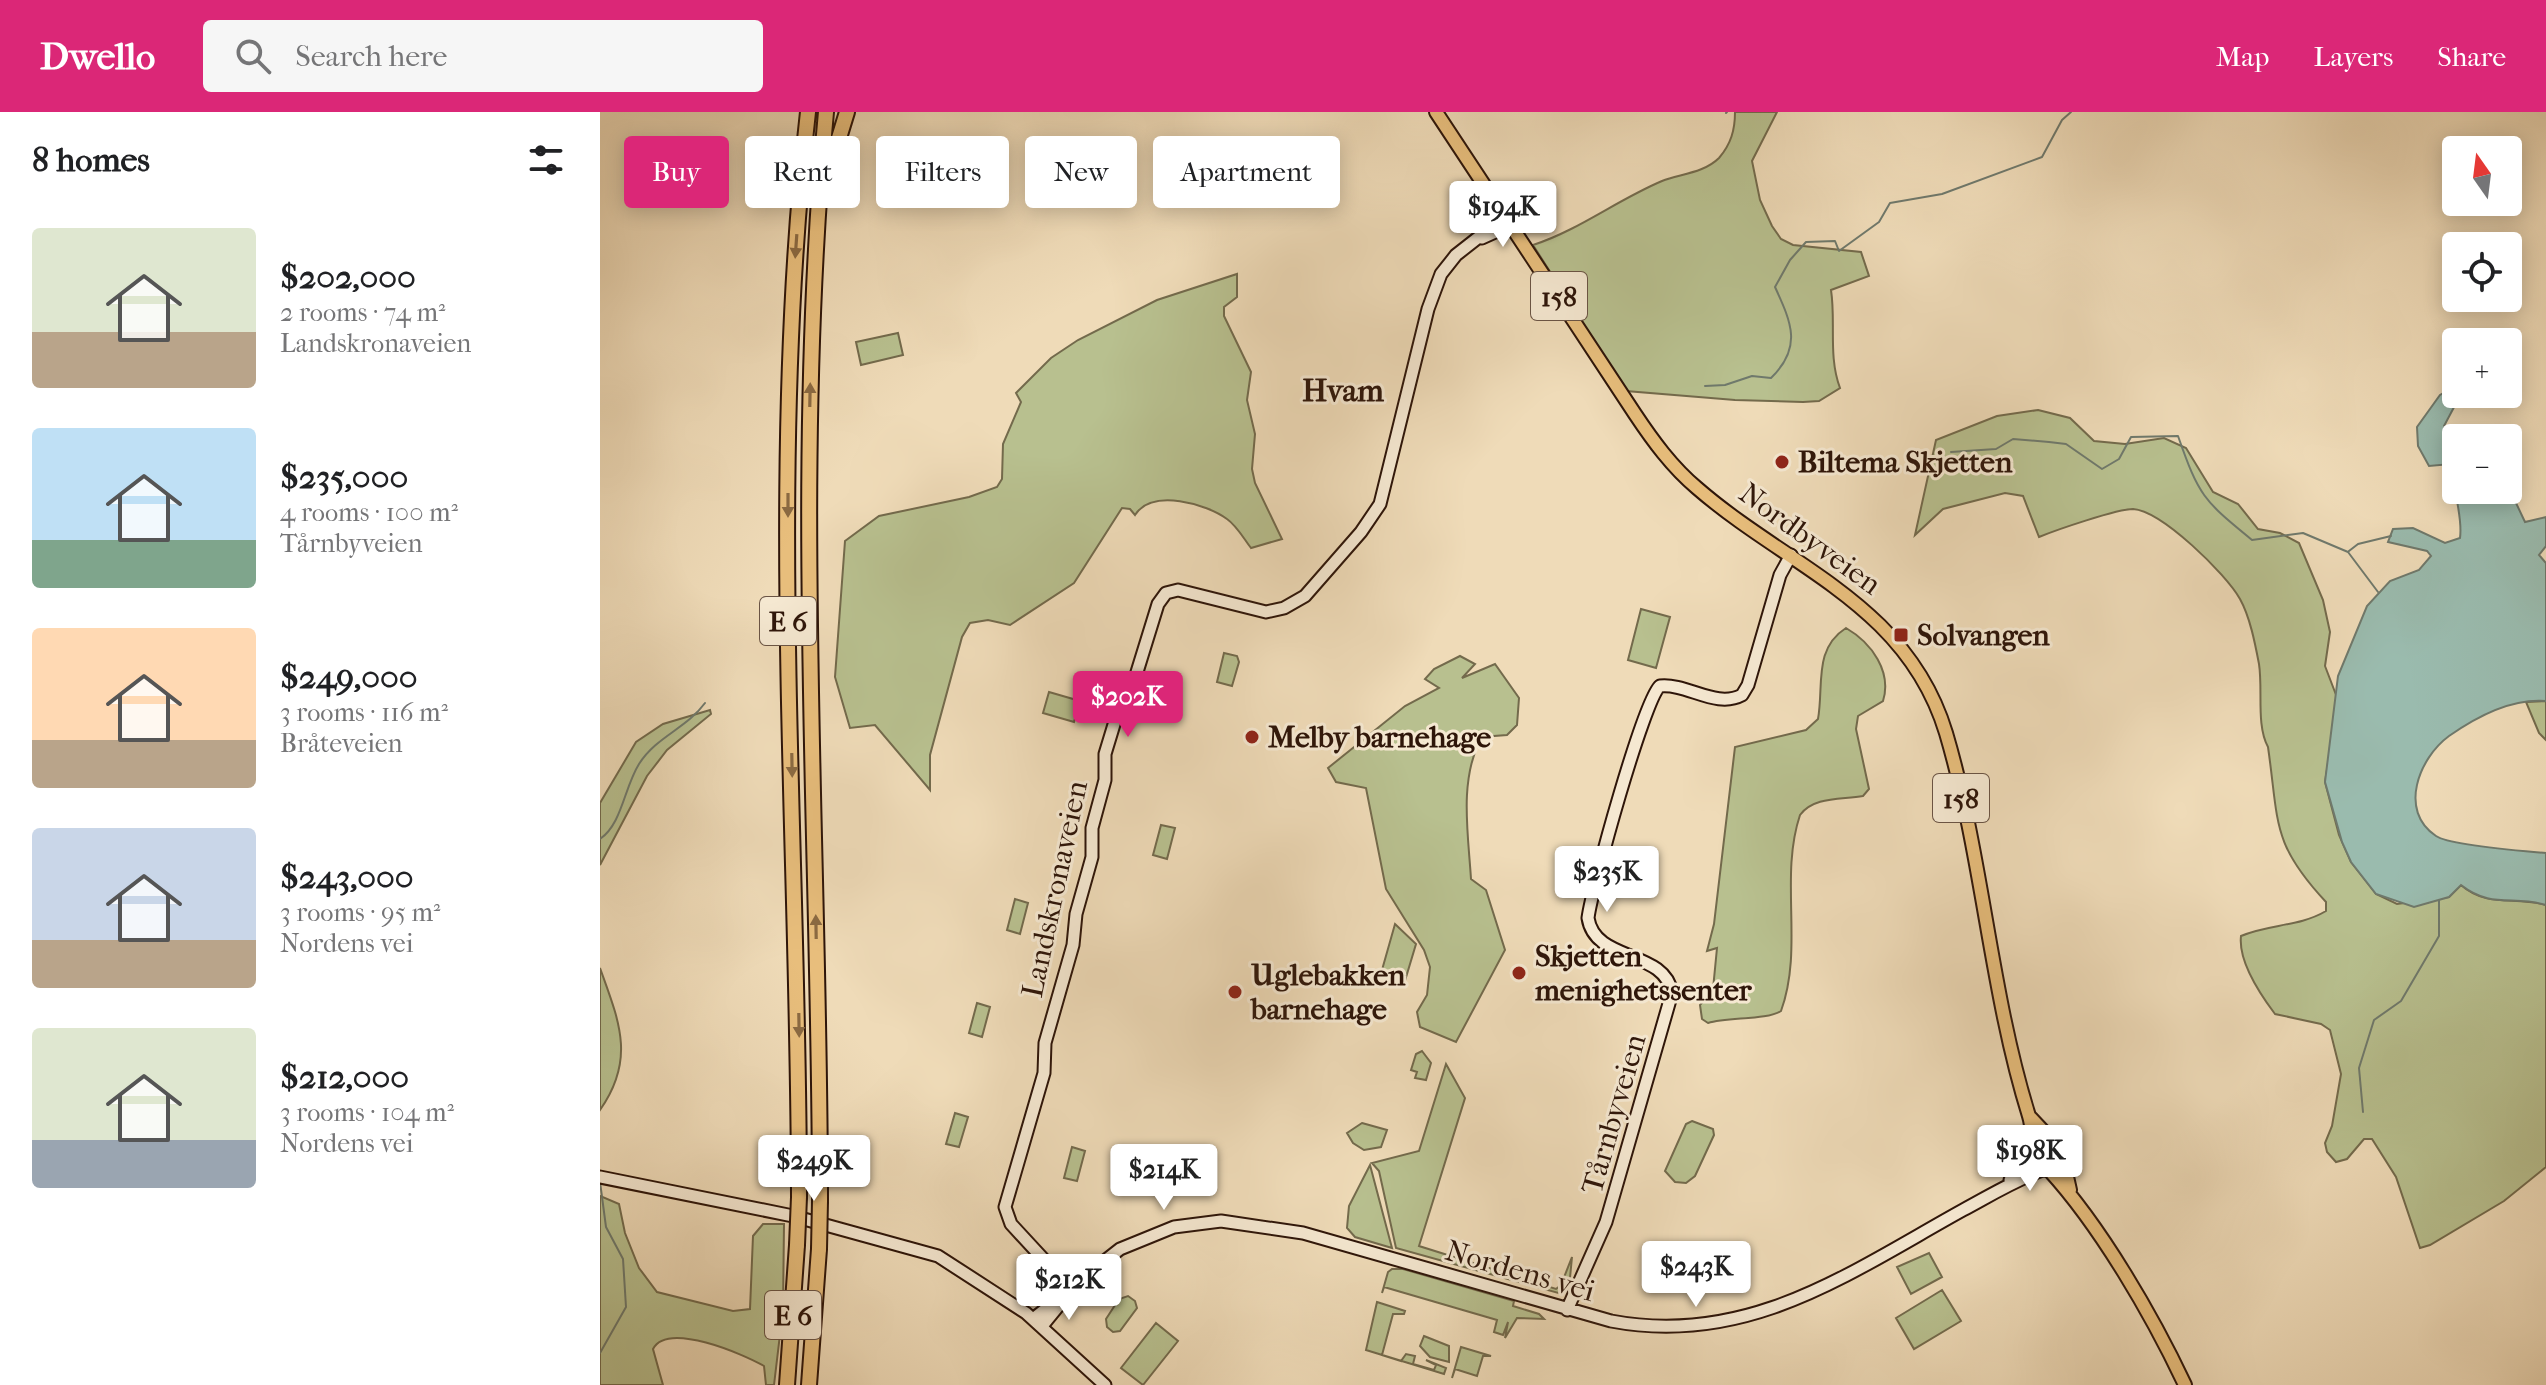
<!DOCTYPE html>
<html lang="en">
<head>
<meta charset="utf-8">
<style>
	body { margin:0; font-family:"IM FELL French Canon",serif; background:#f6f6f6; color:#202124; height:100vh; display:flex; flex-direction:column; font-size:30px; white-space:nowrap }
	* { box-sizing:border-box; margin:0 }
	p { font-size:26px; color:#757577 }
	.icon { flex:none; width:44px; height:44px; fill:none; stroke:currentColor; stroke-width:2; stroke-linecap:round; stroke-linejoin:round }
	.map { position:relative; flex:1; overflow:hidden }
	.drawer { display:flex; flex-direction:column; background:#fff; width:600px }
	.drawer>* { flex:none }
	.guide { position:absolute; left:24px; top:24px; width:760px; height:72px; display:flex; gap:16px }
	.needle { width:52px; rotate:346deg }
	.buttons { position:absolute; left:1842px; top:24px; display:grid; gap:16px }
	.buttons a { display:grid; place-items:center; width:80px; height:80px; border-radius:8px; background:#fff; box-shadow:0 4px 20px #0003; font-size:40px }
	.price { position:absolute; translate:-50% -68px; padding:0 18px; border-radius:8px; background:#fff; color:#222; font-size:26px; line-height:52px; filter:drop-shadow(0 2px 4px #0008) }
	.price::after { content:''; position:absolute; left:50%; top:48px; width:24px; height:18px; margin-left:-12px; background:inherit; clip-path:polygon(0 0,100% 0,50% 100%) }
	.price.active { background:#db2777; color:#fff }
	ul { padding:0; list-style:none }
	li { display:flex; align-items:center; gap:24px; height:200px; padding:0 32px }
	li span { display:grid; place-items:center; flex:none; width:224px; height:160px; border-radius:8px; color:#555 }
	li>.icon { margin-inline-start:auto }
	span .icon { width:96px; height:96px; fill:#fffc; stroke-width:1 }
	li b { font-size:34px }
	h2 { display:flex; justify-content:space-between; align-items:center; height:96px; padding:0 32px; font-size:34px }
	.tag { padding:0 28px; border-radius:8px; background:#fff; box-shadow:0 4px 20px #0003; font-size:28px; line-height:72px }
	.tag.active { background:#db2777; color:#fff }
	header { display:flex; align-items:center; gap:48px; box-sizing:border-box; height:112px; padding:0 40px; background:#db2777; color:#fff }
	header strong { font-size:38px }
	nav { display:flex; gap:44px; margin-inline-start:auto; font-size:28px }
	.search { width:560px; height:72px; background:#f6f6f6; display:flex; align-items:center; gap:20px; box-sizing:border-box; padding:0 28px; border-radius:8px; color:#757577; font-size:30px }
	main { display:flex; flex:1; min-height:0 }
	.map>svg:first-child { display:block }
	.green { fill:#b8c08f; stroke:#736a4c; stroke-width:2 }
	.water { fill:#9abbae; stroke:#6f796c; stroke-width:2 }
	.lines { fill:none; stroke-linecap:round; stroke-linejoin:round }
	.stream { stroke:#6f796c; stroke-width:2 }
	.secondary-casing { stroke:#2e1509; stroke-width:15 }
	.primary-casing { stroke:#2e1509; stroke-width:16 }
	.highway-casing { stroke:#2e1509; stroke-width:18 }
	.secondary { stroke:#f5e8d1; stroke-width:11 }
	.primary { stroke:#e8be7c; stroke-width:12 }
	.highway { stroke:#e8be7c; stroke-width:14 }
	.highway-bridge-casing { stroke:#2e1509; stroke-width:18; stroke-linecap:butt }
	.highway-bridge { stroke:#e8be7c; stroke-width:14 }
	.oneway { fill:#8b6a42 }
	.poi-dot { fill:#8f2418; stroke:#f5e8d1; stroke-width:3 }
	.labels { text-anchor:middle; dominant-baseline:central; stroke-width:6; stroke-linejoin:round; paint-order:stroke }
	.shield { fill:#f5e8d1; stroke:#6a5445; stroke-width:2 }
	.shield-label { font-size:28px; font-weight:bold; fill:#2e1509 }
	.poi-label { font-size:30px; font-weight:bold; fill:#2e1509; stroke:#f5e8d1; text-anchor:start }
	.street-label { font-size:30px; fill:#2e1509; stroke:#f5e8d1 }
	.neighbourhood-label { font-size:32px; font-weight:bold; fill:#2e1509; stroke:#f5e8d1 }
</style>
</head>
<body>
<header>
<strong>Dwello</strong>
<div class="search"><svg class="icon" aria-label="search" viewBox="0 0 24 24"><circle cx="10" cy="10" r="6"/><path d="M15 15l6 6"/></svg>Search here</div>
<nav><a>Map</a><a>Layers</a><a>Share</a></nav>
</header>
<main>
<section class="drawer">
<h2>8 homes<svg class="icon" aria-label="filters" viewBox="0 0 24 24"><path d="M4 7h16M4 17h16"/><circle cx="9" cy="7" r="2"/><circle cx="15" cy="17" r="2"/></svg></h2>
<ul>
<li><span style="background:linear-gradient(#dfe7d0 65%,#b9a48a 0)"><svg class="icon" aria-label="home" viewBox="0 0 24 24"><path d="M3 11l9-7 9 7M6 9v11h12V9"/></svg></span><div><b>$202,000</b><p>2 rooms · 74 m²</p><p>Landskronaveien</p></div></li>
<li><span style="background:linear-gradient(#bfe0f5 70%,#7fa58c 0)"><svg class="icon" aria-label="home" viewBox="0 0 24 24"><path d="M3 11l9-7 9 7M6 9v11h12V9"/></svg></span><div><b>$235,000</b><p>4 rooms · 100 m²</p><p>Tårnbyveien</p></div></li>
<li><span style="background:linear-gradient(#ffd9b3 70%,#b9a48a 0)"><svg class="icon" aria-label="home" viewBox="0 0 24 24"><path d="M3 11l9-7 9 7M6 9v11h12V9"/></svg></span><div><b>$249,000</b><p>3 rooms · 116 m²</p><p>Bråteveien</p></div></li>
<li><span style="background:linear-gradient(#c9d6e8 70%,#b9a48a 0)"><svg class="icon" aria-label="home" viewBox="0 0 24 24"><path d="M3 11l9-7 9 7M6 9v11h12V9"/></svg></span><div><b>$243,000</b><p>3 rooms · 95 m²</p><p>Nordens vei</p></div></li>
<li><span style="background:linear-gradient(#dfe7d0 70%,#9aa5b1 0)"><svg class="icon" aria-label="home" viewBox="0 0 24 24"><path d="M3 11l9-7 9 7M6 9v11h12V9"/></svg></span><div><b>$212,000</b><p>3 rooms · 104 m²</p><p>Nordens vei</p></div></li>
</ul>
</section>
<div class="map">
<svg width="1946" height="1273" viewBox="0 0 1946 1273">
	<rect width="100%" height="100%" fill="#efdbb8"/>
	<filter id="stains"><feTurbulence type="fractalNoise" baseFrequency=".0025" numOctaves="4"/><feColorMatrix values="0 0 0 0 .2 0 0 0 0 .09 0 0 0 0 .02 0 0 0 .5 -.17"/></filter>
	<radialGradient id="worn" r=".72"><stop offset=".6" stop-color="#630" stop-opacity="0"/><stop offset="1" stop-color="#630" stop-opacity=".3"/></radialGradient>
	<!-- green -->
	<path class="green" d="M 1135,0 L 1177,0 L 1152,49 L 1160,88 L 1172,114 L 1181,127 L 1193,133 L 1261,140 L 1269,164 L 1231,178 C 1236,210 1228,244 1240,276 L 1219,289 L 1203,290 L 1135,288 L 1026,279 L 933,133 C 979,118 1017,88 1062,69 C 1080,62 1104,61 1119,46 C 1131,32 1135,18 1135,0 Z
		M 637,162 L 637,185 L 624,195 L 624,204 L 651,260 L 647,288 L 655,322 L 652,357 L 655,371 L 682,427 L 651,436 C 644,427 637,414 627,407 C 607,392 552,376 535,403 L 530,397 L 522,396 L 474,471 L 410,513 L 388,508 L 370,511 L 362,525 L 330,643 L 330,678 L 275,613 L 250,616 L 235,565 L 245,429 L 279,404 L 369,385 L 397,375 L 402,367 L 403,332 L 421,290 L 416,281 L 451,246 L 478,228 L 557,188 Z
		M 298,221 L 303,243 L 261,253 L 256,230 Z
		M 1438,298 L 1470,306 L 1494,329 L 1525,332 L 1564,326 L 1586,336 L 1613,380 L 1638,392 L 1658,417 L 1680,421 L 1699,431 L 1723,488 L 1730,520 L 1725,554 L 1738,588 L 1725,670 L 1739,723 L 1751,750 L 1776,782 L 1797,792 L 1849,785 L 1861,773 C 1887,796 1915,784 1946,793 L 1946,1055 L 1904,1089 L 1830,1133 L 1820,1136 L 1796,1065 L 1772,1027 L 1764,1027 L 1747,1047 L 1736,1050 L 1727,1040 L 1725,1031 L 1732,1014 L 1741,962 L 1730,918 L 1721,912 L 1675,902 C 1660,882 1638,850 1641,824 C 1668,812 1699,815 1726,799 L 1726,790 C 1671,731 1679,711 1668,635 C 1656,613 1663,578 1659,552 C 1655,531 1650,505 1640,487 C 1626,462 1562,399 1533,397 C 1517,397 1456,418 1439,425 L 1423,384 L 1405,381 L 1343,397 L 1315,423 L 1336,328 L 1397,304 Z
		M 1041,497 L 1070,505 L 1056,556 L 1028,548 Z
		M 1246,516 C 1272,531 1292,560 1283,589 L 1258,604 L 1256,617 L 1269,677 L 1263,684 C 1242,688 1214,684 1200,703 C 1179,766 1204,836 1181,899 C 1167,908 1128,905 1108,911 L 1102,907 L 1100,893 L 1113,877 L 1117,836 L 1107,839 L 1114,812 L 1135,635 L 1206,618 L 1218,607 C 1224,574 1213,537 1246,516 Z
		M 624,541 L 637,544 L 639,550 L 632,574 L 617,570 Z
		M 860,544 L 875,552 L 862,566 L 895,552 L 919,586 L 917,613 L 907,623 L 881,625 C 859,670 868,719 871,767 L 886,778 L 905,838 L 856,930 L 820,915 L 817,900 L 827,883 L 830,855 L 824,838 L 786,777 L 766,676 L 736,670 L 728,656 L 805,594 L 839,576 L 825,567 L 834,557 Z
		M 449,580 L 480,589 L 474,610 L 443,601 Z
		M 1946,589 L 1946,628 L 1939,621 L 1926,590 Z
		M 110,598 L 111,602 L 67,638 L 47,664 L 0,753 L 0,691 L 36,630 L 63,612 Z
		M 561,713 L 575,716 L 567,747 L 553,743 Z
		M 415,787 L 428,791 L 420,822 L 407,818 Z
		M 795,812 L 816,832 L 804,872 L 780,865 Z
		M 0,856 C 19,909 36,947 0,998 Z
		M 377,891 L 390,895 L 382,925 L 369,921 Z
		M 822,939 L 831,951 L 826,968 L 815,966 L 817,960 L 811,958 L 816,942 Z
		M 846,952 L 865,986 L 819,1134 L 956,1177 L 961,1173 L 972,1145 L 969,1176 L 962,1182 L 796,1136 L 779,1059 L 772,1051 L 819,1039 Z
		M 355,1001 L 368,1005 L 359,1035 L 346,1032 Z
		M 1092,1009 L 1113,1017 L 1114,1023 L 1095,1064 L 1086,1071 L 1075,1070 L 1065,1059 L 1086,1012 Z
		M 762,1011 L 787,1018 L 781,1035 L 764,1038 L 753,1031 L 747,1021 Z
		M 472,1035 L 485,1039 L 477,1069 L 464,1066 Z
		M 770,1053 L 792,1136 L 755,1125 L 747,1116 L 749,1094 Z
		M 0,1084 L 19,1092 L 25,1121 L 39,1156 L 57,1180 L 133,1199 L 150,1197 L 153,1124 L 163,1112 L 184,1112 L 183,1197 L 174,1273 L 166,1273 L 164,1254 C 143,1242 67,1209 53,1237 L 63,1273 L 0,1273 Z
		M 1329,1141 L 1342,1165 L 1311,1182 L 1297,1155 Z
		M 792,1157 L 803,1157 L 914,1189 L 913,1194 L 939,1202 L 944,1207 L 917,1206 L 905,1226 L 908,1210 L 903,1223 L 894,1220 L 897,1208 L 784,1175 L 782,1181 L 788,1160 Z
		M 1342,1178 L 1361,1209 L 1314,1237 L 1296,1206 Z
		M 528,1184 L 535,1189 L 537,1196 L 520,1219 L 513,1220 L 507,1215 L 506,1207 L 519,1187 Z
		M 777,1190 L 805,1199 L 804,1202 L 793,1202 L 782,1243 L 801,1249 L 806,1242 L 815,1244 L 813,1252 L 834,1258 L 836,1253 L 826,1248 L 846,1256 L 844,1262 L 766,1238 Z
		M 556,1211 L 578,1229 L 543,1273 L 521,1256 Z
		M 824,1224 L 849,1234 L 849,1250 L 830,1245 L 820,1234 Z
		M 861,1235 L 891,1244 L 883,1244 L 877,1264 L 855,1257 L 852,1266 Z"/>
	<!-- water -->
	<path class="water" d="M 1856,274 L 1856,282 L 1861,282 L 1844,314 L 1851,327 L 1856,328 L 1856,357 L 1851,352 L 1829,354 L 1818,334 L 1817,315 L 1840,283 Z
		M 1856,364 L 1856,378 L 1908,378 L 1908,374 L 1925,410 L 1946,405 L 1946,434 L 1939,443 L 1946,451 L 1946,589 C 1912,586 1876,605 1849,624 C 1819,646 1798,699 1836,724 C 1851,734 1924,739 1946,741 L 1946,793 C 1913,783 1892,797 1861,773 L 1849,785 L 1814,795 L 1776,782 L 1751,750 L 1742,730 L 1725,670 L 1738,564 L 1767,494 L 1790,469 L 1819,458 L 1831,444 L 1827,439 L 1788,430 L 1793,417 L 1813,416 L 1845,431 L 1860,426 C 1863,404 1853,385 1856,364 Z"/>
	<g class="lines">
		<!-- stream -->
		<path class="stream" d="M 1126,1 L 1127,0
			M 1105,274 L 1125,273 L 1152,264 L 1171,266 C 1203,235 1191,210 1175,175 L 1190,148 L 1206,130 L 1235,129 L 1239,139 L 1279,110 L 1290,91 L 1342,82 L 1442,45 L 1462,8 L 1471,0
			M 1351,340 L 1396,337 L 1413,327 L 1449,330 L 1466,332 L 1502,357 L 1519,347 L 1531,325 L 1578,324 C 1599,384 1603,388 1652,428 L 1703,421 L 1748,440 L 1778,480
			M 1749,439 L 1758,432 L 1791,424
			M 0,727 C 22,712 24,676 39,652 C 57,624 86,617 105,591
			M 1763,1000 L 1759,956 L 1774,908 L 1801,889 L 1839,824 L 1839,788
			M 0,1241 L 26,1195 L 23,1147 L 6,1115 L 0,1070"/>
		<!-- secondary casing -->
		<g class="secondary-casing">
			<path id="secondary" d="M 882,126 L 913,112
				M 0,1065 L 193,1104 L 338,1144 L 426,1201 L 505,1273
				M 1410,1068 L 1436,1043
				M 453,1151 L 478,1170
				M 471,1177 L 411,1112 L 405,1095 L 444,961 L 445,931 L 473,833 L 476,802 L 492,745 L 492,716 L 505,668 L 505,642 L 519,596 L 533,573 L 558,492 L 566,481 L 578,478 L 666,500 L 684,496 L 705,484 L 761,420 L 780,392 L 828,197 L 841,162 L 856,143 L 907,103
				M 967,1198 L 1006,1110 L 1072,881 C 1065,837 995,851 988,806 C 992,775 1044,587 1060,574 C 1087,571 1116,597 1142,583 L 1148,573 L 1180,463 L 1191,443
				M 433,1207 L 461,1185
				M 442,1214 L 478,1170 L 520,1137 L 574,1115 L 621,1109 L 703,1121 L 1011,1209 C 1148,1235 1249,1161 1363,1098 C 1391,1083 1415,1068 1445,1057"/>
		</g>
		<!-- primary casing -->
		<g class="primary-casing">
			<path id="primary" d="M 836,0 L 1035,302 C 1053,329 1072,355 1097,376 C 1189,456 1307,492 1346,621 C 1383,746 1390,879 1429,1004 C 1433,1016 1433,1043 1437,1051 C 1440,1056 1442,1056 1447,1058 L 1455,1057 L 1462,1049
				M 1431,1006 L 1461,1038 L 1470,1078
				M 1449,1058 C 1501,1115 1552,1203 1585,1273"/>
		</g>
		<!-- highway casing -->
		<g class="highway-casing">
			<path id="highway" d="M 227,65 L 247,0
				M 199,1085 C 199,724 167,360 208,0
				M 220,1089 C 220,726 192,363 226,0
				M 187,1273 L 197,1133
				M 209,1273 L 219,1137"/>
		</g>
		<!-- secondary -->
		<use href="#secondary" class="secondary"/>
		<!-- primary -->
		<use href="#primary" class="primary"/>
		<!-- highway -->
		<use href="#highway" class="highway"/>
		<!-- highway-bridge casing -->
		<g class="highway-bridge-casing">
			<path id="highway-bridge" d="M 197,1133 L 199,1085
				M 219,1137 L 220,1089"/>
		</g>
		<!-- highway-bridge -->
		<use href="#highway-bridge" class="highway-bridge"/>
	</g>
	<!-- one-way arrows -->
	<defs><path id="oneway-solid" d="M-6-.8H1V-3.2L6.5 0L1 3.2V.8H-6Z" transform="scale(2)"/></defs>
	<g class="oneway">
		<use href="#oneway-solid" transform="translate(196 134) rotate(94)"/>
		<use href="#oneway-solid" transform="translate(210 283) rotate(-89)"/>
		<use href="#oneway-solid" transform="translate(188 393) rotate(90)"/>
		<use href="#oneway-solid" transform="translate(192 653) rotate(89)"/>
		<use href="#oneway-solid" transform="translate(216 815) rotate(-91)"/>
		<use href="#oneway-solid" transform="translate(199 913) rotate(89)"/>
	</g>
	<!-- markers -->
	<g class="poi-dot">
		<circle cx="1182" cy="350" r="8"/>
		<rect x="1293" y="515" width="16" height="16" rx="4"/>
		<circle cx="652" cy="625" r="8"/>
		<circle cx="919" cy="861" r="8"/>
		<circle cx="635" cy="880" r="8"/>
	</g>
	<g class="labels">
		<!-- shield labels -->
		<g class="shield">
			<rect x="931" y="160" width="56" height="48" rx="6"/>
			<rect x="160" y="485" width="56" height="48" rx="6"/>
			<rect x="1333" y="662" width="56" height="48" rx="6"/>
			<rect x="165" y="1179" width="56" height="48" rx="6"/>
		</g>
		<g class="shield-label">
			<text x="959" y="184">158</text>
			<text x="188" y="509">E 6</text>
			<text x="1361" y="686">158</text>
			<text x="193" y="1203">E 6</text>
		</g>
		<!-- poi labels -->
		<g class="poi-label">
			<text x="1198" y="350">Biltema Skjetten</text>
			<text x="1317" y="523">Solvangen</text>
			<text x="668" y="625">Melby barnehage</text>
			<text x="935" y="844">Skjetten<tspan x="935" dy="34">menighetssenter</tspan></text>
			<text x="651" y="863">Uglebakken<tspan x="651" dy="34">barnehage</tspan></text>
		</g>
		<!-- street labels -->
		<g class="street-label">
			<text transform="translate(1210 427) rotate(36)">Nordbyveien</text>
			<text transform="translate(455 777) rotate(-78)">Landskronaveien</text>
			<text transform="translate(1014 1002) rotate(-74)">Tårnbyveien</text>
			<text transform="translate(920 1159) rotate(16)">Nordens vei</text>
		</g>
		<!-- neighbourhood labels -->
		<g class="neighbourhood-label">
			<text x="743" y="278">Hvam</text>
		</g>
	</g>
	<rect width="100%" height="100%" filter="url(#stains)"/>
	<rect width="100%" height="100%" fill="url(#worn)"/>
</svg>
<div class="buttons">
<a><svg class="needle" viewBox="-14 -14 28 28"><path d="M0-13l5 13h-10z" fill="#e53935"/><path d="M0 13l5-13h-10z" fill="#757577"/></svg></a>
<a><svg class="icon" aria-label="locate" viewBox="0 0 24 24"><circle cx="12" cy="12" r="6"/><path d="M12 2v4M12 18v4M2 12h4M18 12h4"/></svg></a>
<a>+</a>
<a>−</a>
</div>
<b class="price" style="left:903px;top:137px">$194K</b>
<b class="price active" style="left:528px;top:627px">$202K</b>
<b class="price" style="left:1007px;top:802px">$235K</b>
<b class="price" style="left:1430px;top:1081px">$198K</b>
<b class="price" style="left:214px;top:1091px">$249K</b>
<b class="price" style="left:564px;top:1100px">$214K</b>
<b class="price" style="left:1096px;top:1197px">$243K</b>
<b class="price" style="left:469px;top:1210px">$212K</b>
<div class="guide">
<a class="tag active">Buy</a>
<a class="tag">Rent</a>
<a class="tag">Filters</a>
<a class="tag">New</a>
<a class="tag">Apartment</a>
</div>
</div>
</main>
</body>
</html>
